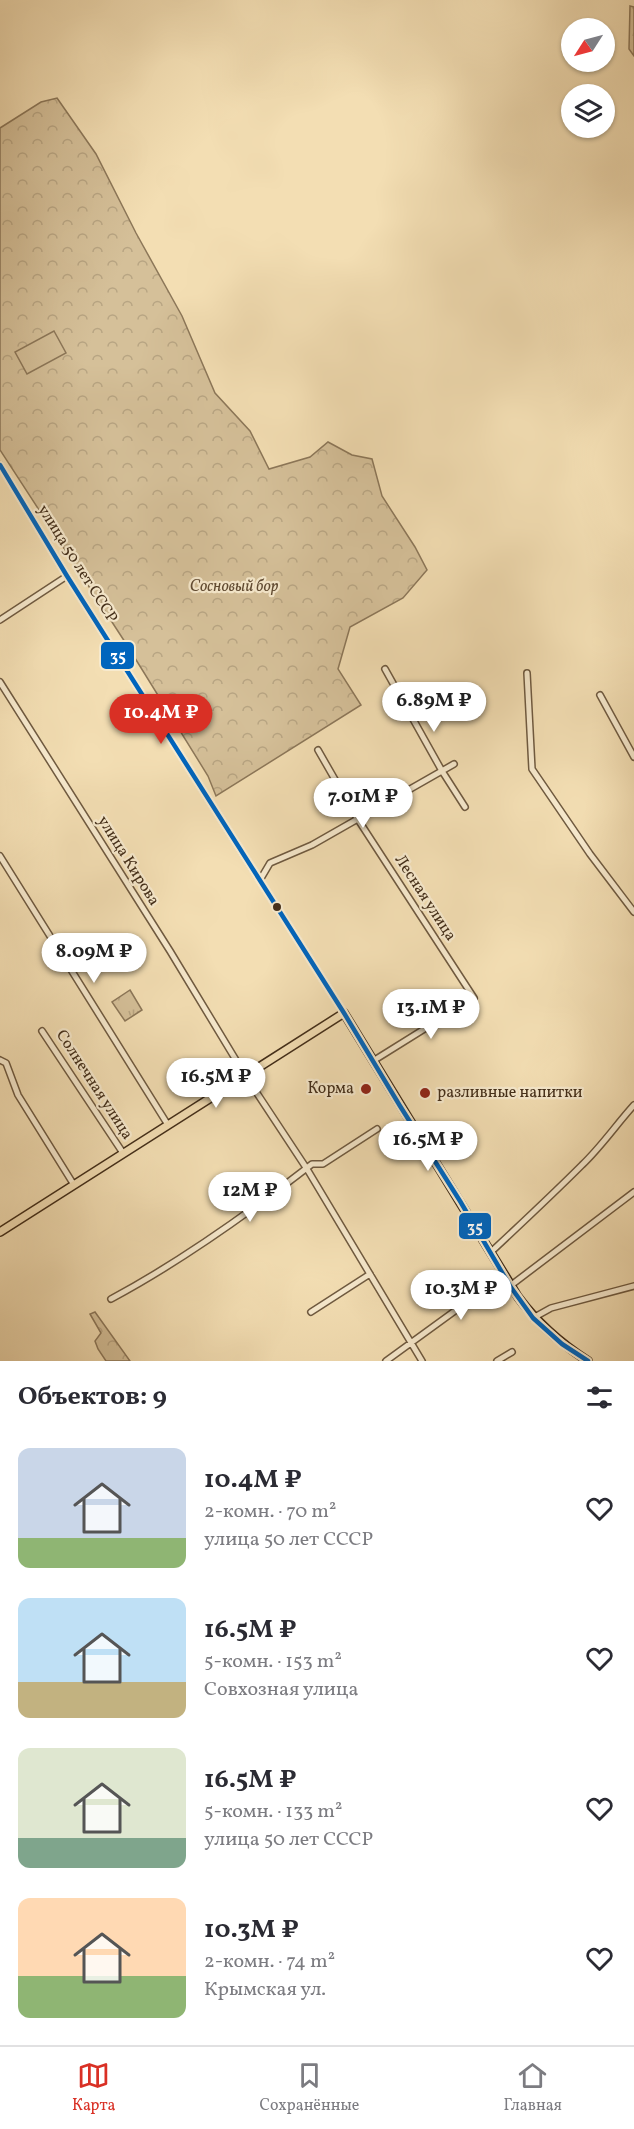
<!DOCTYPE html>
<html lang="ru">
<head>
<meta charset="utf-8">
<style>
	body { margin:0; font-family:Vollkorn,serif; background:#f7f7f7; color:#2b2b33; height:100vh; display:flex; flex-direction:column; font-size:22px; white-space:nowrap }
	* { box-sizing:border-box; margin:0 }
	p { font-size:20px; color:#7c7c81 }
	.icon { flex:none; width:33px; height:33px; fill:none; stroke:currentColor; stroke-width:2; stroke-linecap:round; stroke-linejoin:round }
	.map { position:relative; height:1361px; overflow:hidden }
	.drawer { display:flex; flex-direction:column; background:#fff; flex:1 }
	.drawer>* { flex:none }
	.needle { width:39px; rotate:234deg }
	.tools { position:absolute; left:561px; top:18px; display:grid; gap:12px }
	.tools a { display:grid; place-items:center; width:54px; height:54px; border-radius:50%; background:#fff; box-shadow:0 2px 4px #0004; font-size:30px }
	.price { position:absolute; translate:-50% -51px; padding:0 14px; border-radius:21px; background:#fff; color:#222; font-size:20px; line-height:39px; filter:drop-shadow(0 2px 3px #0008) }
	.price::after { content:''; position:absolute; left:50%; top:36px; width:18px; height:14px; margin-left:-9px; background:inherit; clip-path:polygon(0 0,100% 0,50% 100%) }
	.price.on { background:#d93025; color:#fff }
	ul { padding:0; list-style:none }
	li { display:flex; align-items:center; gap:18px; height:150px; padding:0 18px }
	li span { display:grid; place-items:center; flex:none; width:168px; height:120px; border-radius:12px; color:#555 }
	li>.icon { margin-inline-start:auto }
	span .icon { width:72px; height:72px; fill:#fffc; stroke-width:1 }
	li b { font-size:26px }
	h2 { display:flex; justify-content:space-between; align-items:center; height:72px; padding:0 18px; font-size:26px }
	.tab-bar { display:flex; justify-content:space-around; align-items:center; height:84px; border-top:2px solid #e1e1e2; background:#fff; font-size:16px; color:#7c7c81 }
	.tab-bar a { display:grid; justify-items:center; gap:3px }
	.tab-bar .on { color:#d93025 }
	.map>svg:first-child { display:block }
	.grass { fill:url(#grass-tufts); stroke:#8c7759; stroke-width:1.5 }
	.forest { fill:url(#forest-crowns); stroke:#8c7759; stroke-width:1.5 }
	.pitch { fill:#d5c099; stroke:#8c7759; stroke-width:1.5 }
	.lines { fill:none; stroke-linecap:round; stroke-linejoin:round }
	.minor-casing { stroke:#6f5a40; stroke-width:8 }
	.major-casing { stroke:#432e19; stroke-width:10 }
	.minor { stroke:#f7eace; stroke-width:5 }
	.major { stroke:#f3deb3; stroke-width:7 }
	.bus-1-casing { stroke:#f7eace; stroke-width:9 }
	.bus-1 { stroke:#0065bd; stroke-width:4.5 }
	.bus-dot { fill:#432e19; stroke:#f7eace; stroke-width:2 }
	.poi-dot { fill:#8f2418; stroke:#f7eace; stroke-width:2 }
	.labels { text-anchor:middle; dominant-baseline:central; stroke-width:4.5; stroke-linejoin:round; paint-order:stroke }
	.street-label { font-size:16px; fill:#432e19; stroke:#f7eace }
	.park-label { font-size:16px; font-style:italic; fill:#604b33; stroke:#f7eace }
	.poi-label { font-size:16px; fill:#432e19; stroke:#f7eace; text-anchor:end }
	.line-badge { stroke:#f7eace; stroke-width:2 }
	.badge-label { font-size:16px; text-anchor:middle; font-weight:bold; fill:#fff }
</style>
</head>
<body>
<div class="map">
<svg width="634" height="1361" viewBox="0 0 634 1361">
	<defs>
		<pattern id="grass-tufts" width="24" height="20" patternUnits="userSpaceOnUse" patternTransform="scale(1.5)"><rect width="24" height="20" fill="#d5c099"/><path d="M3 7l-1-3M5 7V3M7 7l1-3M15 17l-1-3M17 17v-4M19 17l1-3" fill="none" stroke="#b8a583"/></pattern>
		<pattern id="forest-crowns" width="20" height="18" patternUnits="userSpaceOnUse" patternTransform="scale(1.5)"><rect width="20" height="18" fill="#d5c099"/><path d="M2 6a3 3 0 1 1 6 0M12 15a3 3 0 1 1 6 0" fill="none" stroke="#b8a583"/></pattern>
	</defs>
	<rect width="100%" height="100%" fill="#f3deb3"/>
	<filter id="stains"><feTurbulence type="fractalNoise" baseFrequency=".00333" numOctaves="4"/><feColorMatrix values="0 0 0 0 .2 0 0 0 0 .09 0 0 0 0 .02 0 0 0 .5 -.17"/></filter>
	<radialGradient id="worn" r=".72"><stop offset=".6" stop-color="#630" stop-opacity="0"/><stop offset="1" stop-color="#630" stop-opacity=".3"/></radialGradient>
	<!-- grass -->
	<path class="grass" d="M 130,990 L 142,1010 L 125,1021 L 112,1002 Z"/>
	<!-- forest -->
	<path class="forest" d="M 630,6 L 634,7 L 634,56 L 629,49 Z
		M 57,98 L 96,154 L 136,233 L 182,316 L 215,393 L 250,431 L 269,469 L 310,457 L 328,442 L 352,455 L 372,459 L 382,496 L 415,547 L 427,570 L 403,598 L 350,627 L 338,669 L 361,705 L 216,796 L 208,776 L 125,642 L 0,450 L 0,128 L 41,102 Z
		M 95,1312 L 130,1361 L 106,1361 L 98,1349 L 95,1341 L 101,1333 L 90,1314 Z"/>
	<!-- pitch -->
	<path class="pitch" d="M 54,331 L 66,353 L 27,374 L 15,352 Z"/>
	<g class="lines">
		<!-- minor casing -->
		<g class="minor-casing">
			<path id="minor" d="M 0,465 L 67,576 L 344,1013
				M 0,620 L 67,576
				M 385,669 L 442,771 L 465,807
				M 527,673 L 532,769 L 590,854 L 634,912
				M 0,682 L 170,951 L 245,1075 L 307,1169 L 422,1361
				M 600,695 L 634,757
				M 318,750 L 357,818 L 474,998 L 373,1061
				M 0,856 L 168,1125
				M 260,880 L 270,863 L 312,845 L 454,764
				M 42,1031 L 123,1153
				M 0,1060 L 6,1063 L 18,1095 L 74,1185
				M 491,1252 C 522,1223 552,1195 582,1165 C 601,1147 616,1125 634,1105
				M 510,1286 L 634,1192
				M 111,1299 C 182,1261 249,1213 312,1164 L 323,1164 L 377,1129
				M 311,1312 L 370,1274
				M 533,1318 L 551,1308 L 634,1286
				M 386,1361 L 496,1281
				M 497,1361 L 512,1352"/>
		</g>
		<!-- major casing -->
		<g class="major-casing">
			<path id="major" d="M 0,1232 L 344,1013 L 518,1297 C 538,1324 560,1343 588,1361"/>
		</g>
		<!-- minor -->
		<use href="#minor" class="minor"/>
		<!-- major -->
		<use href="#major" class="major"/>
		<!-- bus-1 casing -->
		<g class="bus-1-casing">
			<path id="bus-1" d="M 0,465 L 67,576 L 344,1013 L 400,1106 L 460,1201 L 510,1286 L 533,1318 L 562,1344 L 588,1361"/>
		</g>
		<!-- bus-1 -->
		<use href="#bus-1" class="bus-1"/>
	</g>
	<!-- markers -->
	<circle class="bus-dot" cx="277" cy="907" r="5"/>
	<g class="poi-dot">
		<circle cx="366" cy="1089" r="6"/>
		<circle cx="425" cy="1093" r="6"/>
	</g>
	<g class="labels">
		<!-- street labels -->
		<g class="street-label">
			<text transform="translate(77 564) rotate(58)">улица 50 лет СССР</text>
			<text transform="translate(128 861) rotate(58)">улица Кирова</text>
			<text transform="translate(425 898) rotate(57)">Лесная улица</text>
			<text transform="translate(94 1085) rotate(57)">Солнечная улица</text>
		</g>
		<!-- park labels -->
		<g class="park-label">
			<text x="234" y="587">Сосновый бор</text>
		</g>
		<!-- poi labels -->
		<g class="poi-label">
			<text x="354" y="1089">Корма</text>
			<text x="437" y="1093" text-anchor="start">разливные напитки</text>
		</g>
	</g>
	<g class="line-badge">
		<rect x="100" y="641" width="35" height="29" rx="6" fill="#0065bd"/>
		<rect x="458" y="1212" width="34" height="28" rx="6" fill="#0065bd"/>
	</g>
	<g class="badge-label">
		<text x="118" y="661">35</text>
		<text x="475" y="1232">35</text>
	</g>
	<rect width="100%" height="100%" filter="url(#stains)"/>
	<rect width="100%" height="100%" fill="url(#worn)"/>
</svg>
<div class="tools">
<a><svg class="needle" viewBox="-14 -14 28 28"><path d="M0-13l5 13h-10z" fill="#e53935"/><path d="M0 13l5-13h-10z" fill="#7c7c81"/></svg></a>
<a><svg class="icon" aria-label="layers" viewBox="0 0 24 24"><path d="M12 4l9 5-9 5-9-5zM3 14l9 5 9-5"/></svg></a>
</div>
<b class="price" style="left:434px;top:733px">6.89M ₽</b>
<b class="price on" style="left:161px;top:745px">10.4M ₽</b>
<b class="price" style="left:363px;top:829px">7.01M ₽</b>
<b class="price" style="left:94px;top:984px">8.09M ₽</b>
<b class="price" style="left:431px;top:1040px">13.1M ₽</b>
<b class="price" style="left:216px;top:1109px">16.5M ₽</b>
<b class="price" style="left:428px;top:1172px">16.5M ₽</b>
<b class="price" style="left:250px;top:1223px">12M ₽</b>
<b class="price" style="left:461px;top:1321px">10.3M ₽</b>
</div>
<section class="drawer">
<h2>Объектов: 9<svg class="icon" aria-label="filters" viewBox="0 0 24 24"><path d="M4 7h16M4 17h16"/><circle cx="9" cy="7" r="2"/><circle cx="15" cy="17" r="2"/></svg></h2>
<ul>
<li><span style="background:linear-gradient(#c9d6e8 75%,#8fb573 0)"><svg class="icon" aria-label="home" viewBox="0 0 24 24"><path d="M3 11l9-7 9 7M6 9v11h12V9"/></svg></span><div><b>10.4M ₽</b><p>2-комн. · 70 m²</p><p>улица 50 лет СССР</p></div><svg class="icon" aria-label="heart" viewBox="0 0 24 24"><path d="M12 20l-8-8c-3-5 5-10 8-4 3-6 11-1 8 4z"/></svg></li>
<li><span style="background:linear-gradient(#bfe0f5 70%,#c2b280 0)"><svg class="icon" aria-label="home" viewBox="0 0 24 24"><path d="M3 11l9-7 9 7M6 9v11h12V9"/></svg></span><div><b>16.5M ₽</b><p>5-комн. · 153 m²</p><p>Совхозная улица</p></div><svg class="icon" aria-label="heart" viewBox="0 0 24 24"><path d="M12 20l-8-8c-3-5 5-10 8-4 3-6 11-1 8 4z"/></svg></li>
<li><span style="background:linear-gradient(#dfe7d0 75%,#7fa58c 0)"><svg class="icon" aria-label="home" viewBox="0 0 24 24"><path d="M3 11l9-7 9 7M6 9v11h12V9"/></svg></span><div><b>16.5M ₽</b><p>5-комн. · 133 m²</p><p>улица 50 лет СССР</p></div><svg class="icon" aria-label="heart" viewBox="0 0 24 24"><path d="M12 20l-8-8c-3-5 5-10 8-4 3-6 11-1 8 4z"/></svg></li>
<li><span style="background:linear-gradient(#ffd9b3 65%,#8fb573 0)"><svg class="icon" aria-label="home" viewBox="0 0 24 24"><path d="M3 11l9-7 9 7M6 9v11h12V9"/></svg></span><div><b>10.3M ₽</b><p>2-комн. · 74 m²</p><p>Крымская ул.</p></div><svg class="icon" aria-label="heart" viewBox="0 0 24 24"><path d="M12 20l-8-8c-3-5 5-10 8-4 3-6 11-1 8 4z"/></svg></li>
</ul>
</section>
<nav class="tab-bar">
<a class="on"><svg class="icon" aria-label="map" viewBox="0 0 24 24"><path d="M3 6l6-2 6 2 6-2v14l-6 2-6-2-6 2zM9 4v14M15 6v14"/></svg>Карта</a>
<a><svg class="icon" aria-label="saved" viewBox="0 0 24 24"><path d="M7 4h10v16l-5-4-5 4z"/></svg>Сохранённые</a>
<a><svg class="icon" aria-label="home" viewBox="0 0 24 24"><path d="M3 11l9-7 9 7M6 9v11h12V9"/></svg>Главная</a>
</nav>
</body>
</html>
